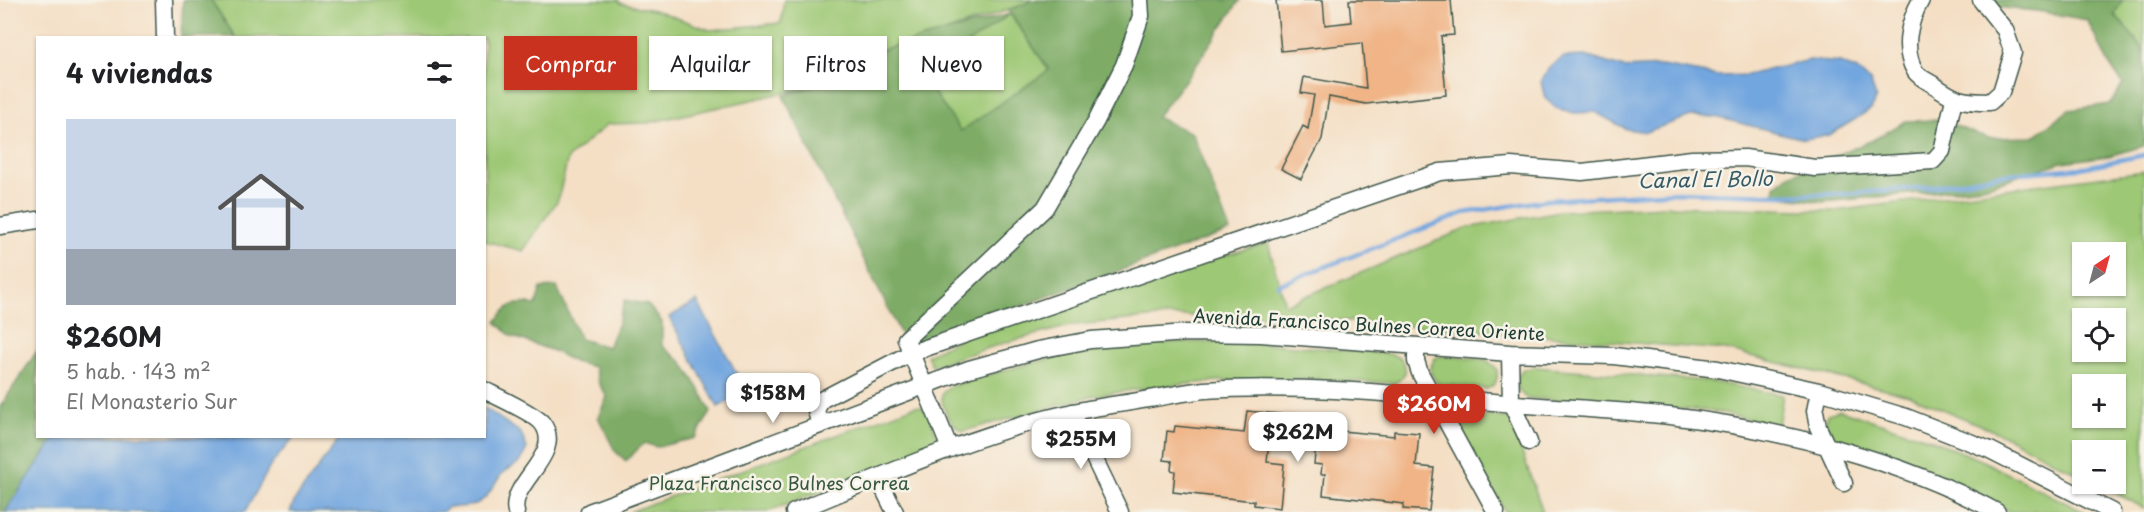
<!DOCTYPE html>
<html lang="es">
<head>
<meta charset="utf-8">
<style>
	body { margin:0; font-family:"Playpen Sans",sans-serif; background:#f2f2f2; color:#202124; height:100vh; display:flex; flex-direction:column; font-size:22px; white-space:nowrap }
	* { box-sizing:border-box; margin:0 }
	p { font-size:20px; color:#757577 }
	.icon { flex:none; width:33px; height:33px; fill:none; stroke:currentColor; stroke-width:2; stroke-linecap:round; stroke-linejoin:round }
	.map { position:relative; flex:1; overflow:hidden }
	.details { position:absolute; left:36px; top:36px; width:450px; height:402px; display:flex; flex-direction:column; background:#fff; border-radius:0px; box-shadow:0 2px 4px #0004 }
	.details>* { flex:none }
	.guide { position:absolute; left:504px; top:36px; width:570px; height:54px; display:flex; gap:12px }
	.needle { width:39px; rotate:36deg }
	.tools { position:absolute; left:2072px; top:242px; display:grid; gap:12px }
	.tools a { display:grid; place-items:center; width:54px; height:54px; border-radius:0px; background:#fff; box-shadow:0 2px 4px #0004; font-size:30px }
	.price { position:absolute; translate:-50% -51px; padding:0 14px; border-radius:12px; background:#fff; color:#222; font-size:20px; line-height:39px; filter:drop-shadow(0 2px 3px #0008) }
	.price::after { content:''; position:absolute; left:50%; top:36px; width:18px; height:14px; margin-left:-9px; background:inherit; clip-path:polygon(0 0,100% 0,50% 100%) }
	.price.on { background:#c8321e; color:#fff }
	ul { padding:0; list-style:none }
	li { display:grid; align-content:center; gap:12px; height:318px; padding:0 30px }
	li+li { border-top:2px solid #e0e0e0 }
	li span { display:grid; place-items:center; height:186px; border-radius:0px; color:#555 }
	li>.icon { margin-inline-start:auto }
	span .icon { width:108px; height:108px; fill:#fffc; stroke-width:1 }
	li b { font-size:26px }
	h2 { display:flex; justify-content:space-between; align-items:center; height:72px; padding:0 30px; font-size:26px }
	.tag { padding:0 21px; border-radius:0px; background:#fff; box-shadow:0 2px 4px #0004; font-size:21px; line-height:54px }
	.tag.on { background:#c8321e; color:#fff }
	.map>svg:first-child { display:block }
	.green { fill:#9dc875; stroke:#5e8254; stroke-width:1.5; fill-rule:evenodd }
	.forest { fill:#7eac66; stroke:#4e744d; stroke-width:1.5 }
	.water { fill:#72a6df; stroke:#48728a; stroke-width:1.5 }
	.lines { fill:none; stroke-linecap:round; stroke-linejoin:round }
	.stream { stroke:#72a6df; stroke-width:4.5 }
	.building { fill:#f0b486 }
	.minor-casing { stroke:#3f554a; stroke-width:19 }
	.minor { stroke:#fff; stroke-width:16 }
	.labels { text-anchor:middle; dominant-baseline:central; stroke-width:5; stroke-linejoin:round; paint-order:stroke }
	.street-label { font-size:18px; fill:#1f3d34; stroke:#f7f3e8 }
	.park-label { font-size:18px; fill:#385941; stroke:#f7f3e8 }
	.water-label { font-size:20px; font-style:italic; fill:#385c67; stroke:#f7f3e8 }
</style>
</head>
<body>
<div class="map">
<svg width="2144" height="512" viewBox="0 0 2144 512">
	<rect width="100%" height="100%" fill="#f7f3e8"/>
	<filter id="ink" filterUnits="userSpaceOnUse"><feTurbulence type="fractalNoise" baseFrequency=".0167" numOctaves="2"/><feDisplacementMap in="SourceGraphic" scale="12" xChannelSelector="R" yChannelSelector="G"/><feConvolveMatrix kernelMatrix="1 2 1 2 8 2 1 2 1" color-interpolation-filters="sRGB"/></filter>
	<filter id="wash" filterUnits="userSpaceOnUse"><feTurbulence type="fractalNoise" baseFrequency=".008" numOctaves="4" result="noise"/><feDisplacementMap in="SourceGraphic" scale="24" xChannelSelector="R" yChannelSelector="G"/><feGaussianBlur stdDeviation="1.35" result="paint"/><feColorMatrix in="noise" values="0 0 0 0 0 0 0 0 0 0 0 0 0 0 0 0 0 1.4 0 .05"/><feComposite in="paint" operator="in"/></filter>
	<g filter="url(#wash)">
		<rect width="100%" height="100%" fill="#f4dfc5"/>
		<!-- green -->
		<path class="green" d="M 211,0 L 619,0 L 620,3 L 658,11 L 710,30 L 781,23 L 784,0 L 1030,0 L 1028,3 L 939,34 L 866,54 L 810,87 L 647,123 L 608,124 L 568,158 L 558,200 L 523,251 L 485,241 L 484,38 L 235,37 Z
			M 2123,0 L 2144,0 L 2144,50 L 2114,13 Z
			M 1010,14 L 1049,70 L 960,132 L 921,76 Z
			M 2144,171 L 2144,508 L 2096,483 L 2115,483 L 2115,450 L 2082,450 L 2082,476 L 2003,435 L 1909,395 L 1726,350 L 1284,316 L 1168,316 L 1074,325 L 1004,343 L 932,366 L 927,355 L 995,321 L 1268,243 L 1285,305 L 1467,228 L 1560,211 L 1667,206 L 1835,211 ZM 2082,252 L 2115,252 L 2115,285 L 2082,285 ZM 2082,318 L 2115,318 L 2115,351 L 2082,351 ZM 2082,384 L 2115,384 L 2115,417 L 2082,417 Z
			M 1182,342 L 1259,343 L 1391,354 C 1408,360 1411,375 1394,383 L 1302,379 L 1217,381 L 1140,389 L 1092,396 L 964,431 C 953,429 943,410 942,399 C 941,393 945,390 949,387 C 1007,369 1065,352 1126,346 C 1145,343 1164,343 1182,342 Z
			M 1442,356 L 1481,359 L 1488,361 L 1497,369 C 1498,379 1497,385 1487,389 L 1438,384 L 1431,374 L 1430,368 L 1435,358 Z
			M 1535,367 L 1707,381 L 1783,395 L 1778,425 L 1710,411 L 1526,398 L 1518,390 L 1516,380 L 1522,370 Z
			M 915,406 L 927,408 L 937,437 L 935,448 L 767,512 L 629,512 Z
			M 1840,410 L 1930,439 L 1981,460 L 2084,512 L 2010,512 L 1963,487 L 1902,461 L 1840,442 L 1830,435 L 1825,424 L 1828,414 Z
			M 1470,413 L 1508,418 L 1511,421 L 1543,512 L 1505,512 L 1462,434 C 1460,427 1461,423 1463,416 Z"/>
		<!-- forest -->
		<path class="forest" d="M 183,0 L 211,0 L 235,37 L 181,37 Z
			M 1030,0 L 1240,0 L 1187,78 L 1156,117 L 1192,133 L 1230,231 L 907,347 L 783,96 L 810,87 L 866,54 L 1010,14 L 922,76 L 961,131 L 1049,70 L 1008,10 L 1027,3 Z
			M 1989,0 L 2123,0 L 2114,14 L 2144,50 L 2144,146 L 2109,156 L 2062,162 L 1984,187 L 1823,202 L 1774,195 L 1775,186 L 1787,176 L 1873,140 L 1906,121 L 1940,120 L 1988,138 L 2033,137 L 2069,110 L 2110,104 L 2123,84 L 2108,62 L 2087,20 L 2037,11 L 1994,7 Z
			M 557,287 L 580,339 L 608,347 L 618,323 L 625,300 L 648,305 L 662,322 L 662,346 L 682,362 L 699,388 L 711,412 L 695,438 L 657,447 L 644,443 L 626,461 L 615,451 L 598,417 L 607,397 L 599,384 L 594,367 L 574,362 L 556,352 L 511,336 L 496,322 C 508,304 515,301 536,305 L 541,288 Z
			M 37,351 L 38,436 L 56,437 L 5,512 L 0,512 L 0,407 Z"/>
		<!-- water -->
		<path class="water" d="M 1585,56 L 1624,68 L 1662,66 L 1718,76 L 1747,75 L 1810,60 L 1840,63 L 1857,70 L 1870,81 L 1876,97 L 1872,108 L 1854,120 L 1829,135 L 1804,139 L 1715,117 L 1691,116 L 1646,132 L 1626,129 L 1595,112 L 1574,113 L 1556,108 L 1545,98 L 1541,82 L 1549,67 L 1564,57 Z
			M 697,301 L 747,392 L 718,407 L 669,317 Z
			M 485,408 L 521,433 L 527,448 C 525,452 523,457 520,461 C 515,467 506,469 501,475 C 484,501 482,508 449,507 L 442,512 L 290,512 L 295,500 L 340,437 L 484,436 Z
			M 56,437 L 56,436 L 294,437 L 271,465 L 245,512 L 5,512 Z"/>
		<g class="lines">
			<!-- stream -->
			<path class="stream" d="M 1278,285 L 1464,213 L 1548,200 L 1677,192 L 1774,195 L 1844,194 L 1931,187 L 1999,175 L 2080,168 L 2144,155"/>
		</g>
		<g id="blocks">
			<!-- building -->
			<path class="building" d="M 1276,0 L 1323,0 L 1325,25 L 1351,22 L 1349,0 L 1451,0 L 1454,35 L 1441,36 L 1446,95 L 1366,104 L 1329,97 L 1322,139 L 1301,179 L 1281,169 L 1303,126 L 1308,129 L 1314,95 L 1301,93 L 1304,77 L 1366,88 L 1362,43 L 1281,51 Z
				M 1247,411 L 1333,419 L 1331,430 L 1394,436 L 1394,431 L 1419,433 L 1416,466 L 1434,468 L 1429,511 L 1403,509 L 1404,504 L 1323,495 L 1325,474 L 1321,474 L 1322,465 L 1314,464 L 1317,435 L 1270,430 L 1267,462 L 1284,464 L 1280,508 L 1254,505 L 1254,501 L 1173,492 L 1175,471 L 1171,470 L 1172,461 L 1164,460 L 1167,431 L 1174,432 L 1175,426 L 1244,433 Z"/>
		</g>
	</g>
	<g filter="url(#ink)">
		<use href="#blocks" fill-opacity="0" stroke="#3f554a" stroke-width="1.5"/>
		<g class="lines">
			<!-- minor casing -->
			<g class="minor-casing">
				<path id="minor" d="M 164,0 L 165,38
					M 1921,0 C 1909,21 1902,49 1915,71 C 1918,77 1928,81 1934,85 C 1956,101 1963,102 1990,102 L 2001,92 L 2013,53 L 2005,30 L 1981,0
					M 0,226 L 38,220
					M 1416,346 L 1416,361 L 1420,373 L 1496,512
					M 1510,353 L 1511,403 L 1529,442
					M 484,390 C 496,396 535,414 542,423 C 566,454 508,483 516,512
					M 1819,391 L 1815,411 L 1818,427 L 1844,483
					M 1072,412 L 1120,512
					M 820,425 L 816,411 L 821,400 L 911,353 L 906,339 L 1045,208 L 1096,121 L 1124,65 L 1141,16 L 1140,0
					M 950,449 L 911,353 L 1440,172 L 1511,166 L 1582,172 L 1692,159 L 1745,158 L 1815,168 L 1933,161 L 1942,151 L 1954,99
					M 878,478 L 895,512
					M 589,512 L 969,369 L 1038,350 L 1091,340 L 1187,333 L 1261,334 L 1510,353 L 1614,356 L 1718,369 L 1819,391 L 1906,417 L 1990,450 L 2112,512
					M 794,512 C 884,475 974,434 1069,413 C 1095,407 1122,404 1149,399 C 1167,396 1186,392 1204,390 C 1308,384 1412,395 1515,404 C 1567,408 1619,410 1670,416 C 1780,429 1899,459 1997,512"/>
			</g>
			<!-- minor -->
			<use href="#minor" class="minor"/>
		</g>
	</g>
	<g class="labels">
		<!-- street labels -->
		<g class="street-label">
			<text transform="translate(1369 324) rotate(3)">Avenida Francisco Bulnes Correa Oriente</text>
		</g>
		<!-- park labels -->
		<g class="park-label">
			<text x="779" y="482">Plaza Francisco Bulnes Correa</text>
		</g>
		<!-- water labels -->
		<g class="water-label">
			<text transform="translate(1705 179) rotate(-1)">Canal El Bollo</text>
		</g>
	</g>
</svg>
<div class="tools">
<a><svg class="needle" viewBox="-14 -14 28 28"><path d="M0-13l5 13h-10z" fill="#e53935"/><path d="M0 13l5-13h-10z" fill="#757577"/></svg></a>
<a><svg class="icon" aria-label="locate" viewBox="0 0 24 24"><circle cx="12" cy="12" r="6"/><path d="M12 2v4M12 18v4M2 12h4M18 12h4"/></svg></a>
<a>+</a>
<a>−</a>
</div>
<b class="price" style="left:773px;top:424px">$158M</b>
<b class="price on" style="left:1434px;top:435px">$260M</b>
<b class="price" style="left:1298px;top:463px">$262M</b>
<b class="price" style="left:1081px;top:470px">$255M</b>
<div class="guide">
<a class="tag on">Comprar</a>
<a class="tag">Alquilar</a>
<a class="tag">Filtros</a>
<a class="tag">Nuevo</a>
</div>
<section class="details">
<h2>4 viviendas<svg class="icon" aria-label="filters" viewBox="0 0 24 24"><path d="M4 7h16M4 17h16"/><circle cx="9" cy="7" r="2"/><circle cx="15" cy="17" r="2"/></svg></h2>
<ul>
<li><span style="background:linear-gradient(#c9d6e8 70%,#9aa5b1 0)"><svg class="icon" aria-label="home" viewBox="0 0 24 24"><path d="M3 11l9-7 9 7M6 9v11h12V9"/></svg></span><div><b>$260M</b><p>5 hab. · 143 m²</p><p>El Monasterio Sur</p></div></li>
</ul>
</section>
</div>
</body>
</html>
